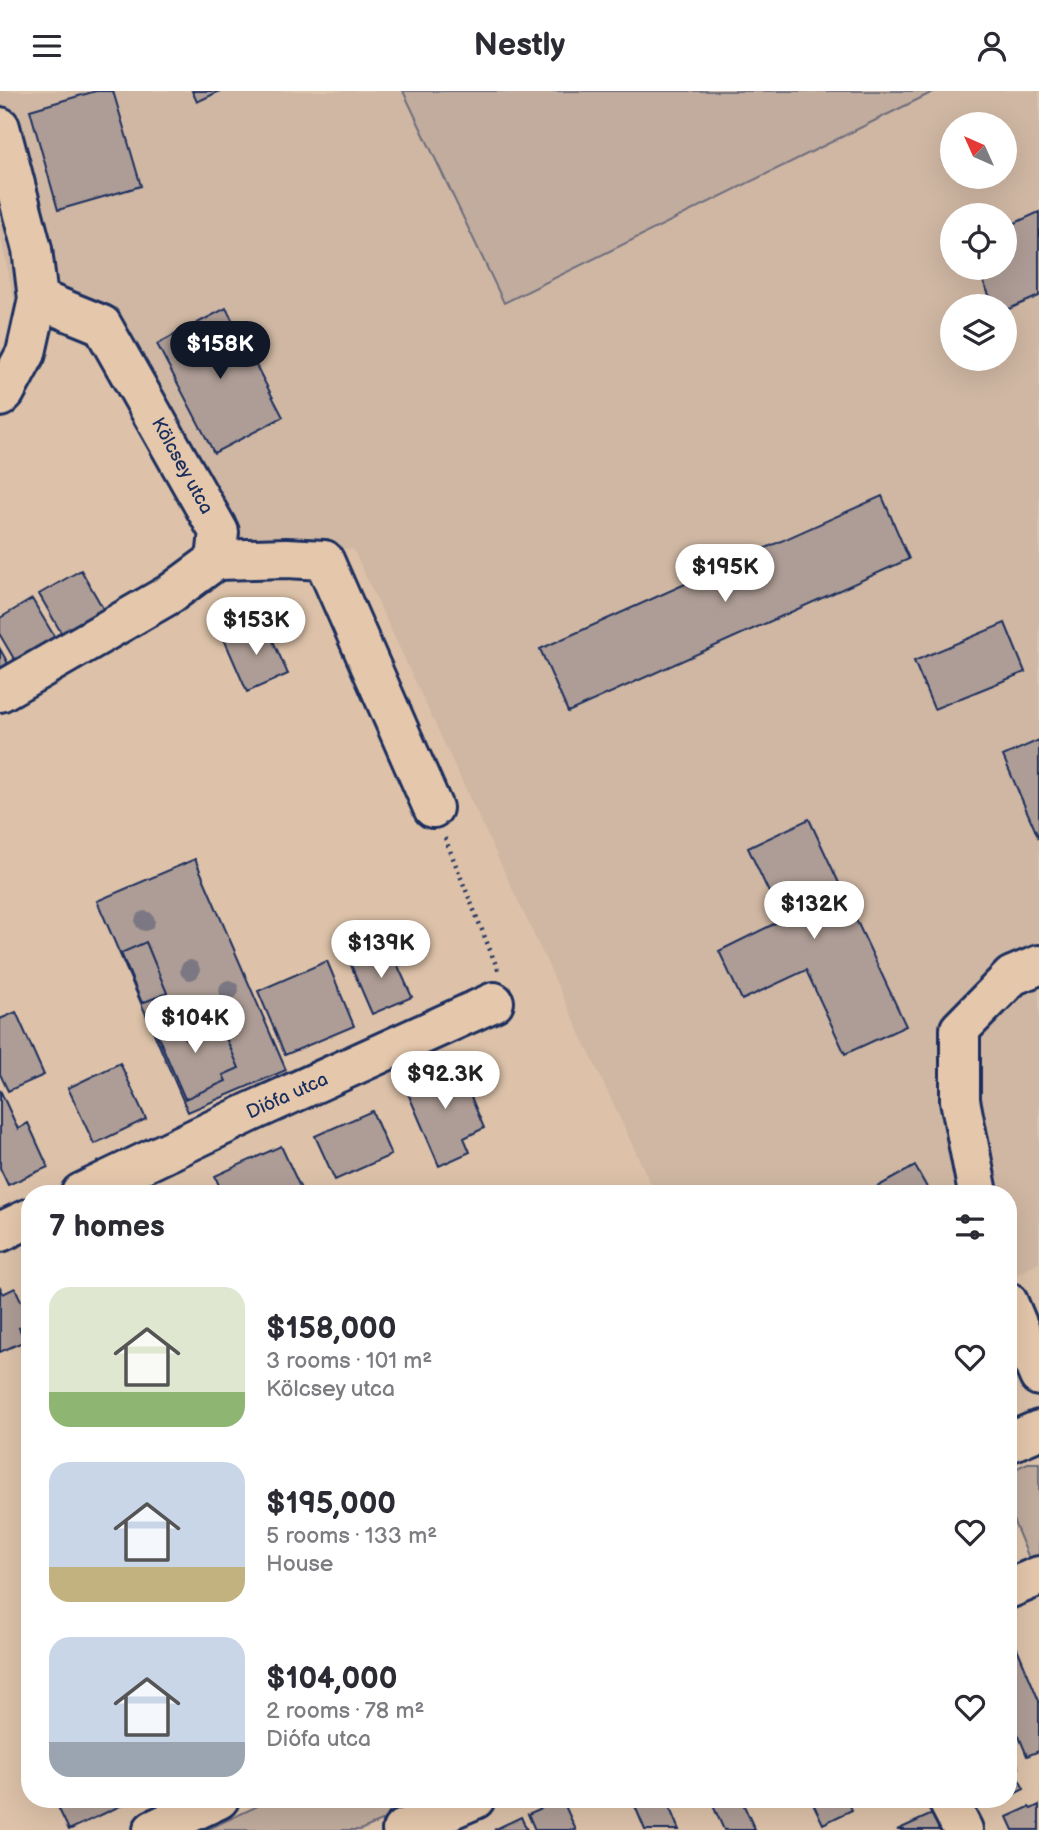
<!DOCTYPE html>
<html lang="en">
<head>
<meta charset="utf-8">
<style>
	body { margin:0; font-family:"Balsamiq Sans",sans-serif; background:#f2f2f3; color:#2b2b33; height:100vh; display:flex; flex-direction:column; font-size:26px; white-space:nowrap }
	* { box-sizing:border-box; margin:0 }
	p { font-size:23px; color:#7c7c81 }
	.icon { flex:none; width:38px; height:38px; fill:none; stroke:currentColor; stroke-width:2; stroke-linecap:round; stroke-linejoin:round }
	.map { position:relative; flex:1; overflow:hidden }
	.panel { position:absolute; left:21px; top:1094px; width:996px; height:623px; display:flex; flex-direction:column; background:#fff; border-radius:28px; box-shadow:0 7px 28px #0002 }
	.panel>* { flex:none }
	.needle { width:46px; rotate:315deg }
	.controls { position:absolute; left:940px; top:21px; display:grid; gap:14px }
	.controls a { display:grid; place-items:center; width:77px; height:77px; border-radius:50%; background:#fff; box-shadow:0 7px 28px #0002; font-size:35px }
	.price { position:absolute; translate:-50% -60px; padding:0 16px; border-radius:24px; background:#fff; color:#222; font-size:23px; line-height:46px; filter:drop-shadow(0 2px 4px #0008) }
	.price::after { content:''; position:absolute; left:50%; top:42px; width:21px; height:16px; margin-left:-10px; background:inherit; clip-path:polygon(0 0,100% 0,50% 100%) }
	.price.active { background:#111827; color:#fff }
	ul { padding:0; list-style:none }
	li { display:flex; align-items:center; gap:21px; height:175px; padding:0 28px }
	li span { display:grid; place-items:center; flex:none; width:196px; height:140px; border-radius:21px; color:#555 }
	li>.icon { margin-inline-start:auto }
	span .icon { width:84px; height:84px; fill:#fffc; stroke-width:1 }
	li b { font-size:30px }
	h2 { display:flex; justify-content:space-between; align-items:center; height:84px; padding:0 28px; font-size:30px }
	header { display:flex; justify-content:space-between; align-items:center; height:91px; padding:0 28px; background:#fff; font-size:32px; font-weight:700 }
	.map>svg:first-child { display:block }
	.built { fill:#cfb7a3; fill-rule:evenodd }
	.green { fill:#c1ac9d; stroke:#6e6e7e; stroke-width:2 }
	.building { fill:#ae9d96; stroke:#1b2f5e; stroke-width:2 }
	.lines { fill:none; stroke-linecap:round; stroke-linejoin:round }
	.minor-casing { stroke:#1b2f5e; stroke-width:44 }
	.major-casing { stroke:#1b2f5e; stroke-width:44 }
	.path { stroke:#1b2f5e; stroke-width:4.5; stroke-dasharray:2 5; stroke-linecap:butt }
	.minor { stroke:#e5c8ac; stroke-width:38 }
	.major { stroke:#e5c8ac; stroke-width:38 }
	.tree { fill:#7c7883 }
	.labels { text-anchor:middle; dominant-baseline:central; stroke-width:5; stroke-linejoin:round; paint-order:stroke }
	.street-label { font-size:19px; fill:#1b2f5e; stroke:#e5c8ac }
</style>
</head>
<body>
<header><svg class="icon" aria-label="menu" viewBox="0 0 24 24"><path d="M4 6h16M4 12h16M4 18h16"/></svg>Nestly<svg class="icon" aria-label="person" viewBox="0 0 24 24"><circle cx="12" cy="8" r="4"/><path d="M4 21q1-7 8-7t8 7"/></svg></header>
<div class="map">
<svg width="1039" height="1739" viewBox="0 0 1039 1739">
	<rect width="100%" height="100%" fill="#ddc2a9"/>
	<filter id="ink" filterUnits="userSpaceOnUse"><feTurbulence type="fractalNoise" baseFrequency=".0143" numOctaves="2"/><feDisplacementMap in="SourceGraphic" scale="14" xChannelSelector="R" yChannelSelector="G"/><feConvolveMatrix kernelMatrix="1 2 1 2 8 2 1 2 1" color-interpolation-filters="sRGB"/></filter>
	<g filter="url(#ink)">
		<!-- built -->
		<path class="built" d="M 0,0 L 403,0 L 504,212 L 935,0 L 1039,0 L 1039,1172 L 1008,1188 L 1008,1102 L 655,1102 L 353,458 L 198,449 L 89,250 L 15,214 L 0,143 ZM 952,33 L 1004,33 L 1004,86 L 952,86 ZM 952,124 L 1004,124 L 1004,177 L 952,177 ZM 952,215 L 1004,215 L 1004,268 L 952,268 Z"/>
		<!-- green -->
		<path class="green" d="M 403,0 L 935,0 L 504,212 Z
			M 1028,1372 L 1039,1372 L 1039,1468 L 1031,1472 L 1008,1417 L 1008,1381 Z
			M 273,1708 L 434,1708 L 360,1739 L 206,1739 Z"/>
		<!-- building -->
		<path class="building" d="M 96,0 L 113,0 L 141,95 L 58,119 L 30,19 Z
			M 192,0 L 220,0 L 197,11 Z
			M 1039,121 L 1039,205 L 1004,220 L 1004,215 L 994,215 L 977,177 L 1004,177 L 1004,137 Z
			M 226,217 L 283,326 L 214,362 L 157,253 Z
			M 882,405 L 909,468 L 568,621 L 540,558 Z
			M 81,479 L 105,521 L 63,545 L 39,503 Z
			M 32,508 L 57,550 L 17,573 L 0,544 L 0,527 Z
			M 264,530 L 288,583 L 247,601 L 224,548 Z
			M 1005,532 L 1025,581 L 934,618 L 914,570 Z
			M 0,558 L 10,576 L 0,582 Z
			M 1039,649 L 1039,748 L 1003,665 Z
			M 809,728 L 906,935 L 845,963 L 806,879 L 742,909 L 719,860 L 782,829 L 748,757 Z
			M 195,768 L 286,979 L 188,1021 L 97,810 Z
			M 146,851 L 167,902 L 142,912 L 121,862 Z
			M 389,855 L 412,906 L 372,923 L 350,872 Z
			M 327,870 L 354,935 L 285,964 L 258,900 Z
			M 173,920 L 185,948 L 220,933 L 239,977 L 223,984 L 226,990 L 185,1008 L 151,929 Z
			M 16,921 L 44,984 L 8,1000 L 0,983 L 0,928 Z
			M 456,970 L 484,1037 L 464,1047 L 470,1061 L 439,1075 L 404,993 Z
			M 120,972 L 146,1028 L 94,1053 L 68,997 Z
			M 0,999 L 18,1038 L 28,1032 L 48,1076 L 8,1094 L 0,1077 Z
			M 372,1020 L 391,1064 L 335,1089 L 315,1045 Z
			M 281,1055 L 301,1098 L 291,1102 L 222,1102 L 215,1085 Z
			M 915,1075 L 930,1102 L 866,1102 Z
			M 0,1196 L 3,1203 L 15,1197 L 30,1228 L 30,1232 L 19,1237 L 25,1250 L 0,1261 Z
			M 1017,1557 L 1039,1610 L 1039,1660 L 1027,1665 L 1008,1619 L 1008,1560 Z
			M 1010,1658 L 1019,1677 L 1014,1679 L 1024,1698 L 1008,1706 L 1008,1659 Z
			M 54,1708 L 135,1708 L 69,1739 Z
			M 562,1708 L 576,1739 L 535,1739 L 528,1723 Z
			M 632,1708 L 666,1708 L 679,1739 L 645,1739 Z
			M 710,1708 L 741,1708 L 755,1739 L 724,1739 Z
			M 811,1708 L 847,1708 L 852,1719 L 823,1733 Z
			M 871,1708 L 894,1708 L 875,1717 Z
			M 1039,1714 L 1039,1739 L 1013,1739 L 1007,1726 L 1029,1716 L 1031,1718 Z
			M 941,1719 L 950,1739 L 897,1739 Z
			M 521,1726 L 527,1739 L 494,1739 Z"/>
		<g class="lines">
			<!-- minor casing -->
			<g class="minor-casing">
				<g id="minor">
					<path d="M 216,469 L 286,467 L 324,469 L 433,717"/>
					<path d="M 0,601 L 170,503 L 216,469 L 219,441 L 102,234 L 38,208"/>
					<path id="s1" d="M 81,1102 L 251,1021 L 494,911"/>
					<path d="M 978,1102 L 960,1009 L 960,938 L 1012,885 L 1039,874"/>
					<path d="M 0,1141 L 30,1127"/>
					<path d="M 1008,1211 L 1039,1285"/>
					<path d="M 1008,1352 L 1039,1339"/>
					<path d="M 1008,1498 L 1039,1485"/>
					<path d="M 947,1708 L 963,1739"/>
					<path d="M 153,1739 L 219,1708"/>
					<path d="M 402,1739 L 475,1708"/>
				</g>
			</g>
			<!-- major casing -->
			<g class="major-casing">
				<path id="major" d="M 0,36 L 32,158 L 38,208 L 26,262 L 5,301 L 0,306"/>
			</g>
			<!-- path -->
			<path class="path" d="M 445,747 L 498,879"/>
			<!-- minor -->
			<use href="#minor" class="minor"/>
			<!-- major -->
			<use href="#major" class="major"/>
		</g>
		<!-- trees -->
		<g class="tree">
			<circle cx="145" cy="830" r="10"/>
			<circle cx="190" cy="879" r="10"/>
			<circle cx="229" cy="899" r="10"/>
		</g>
	</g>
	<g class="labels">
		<!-- street labels -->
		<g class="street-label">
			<text transform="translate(182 375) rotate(61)">Kölcsey utca</text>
			<text stroke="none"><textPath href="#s1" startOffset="228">Diófa utca</textPath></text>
		</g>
	</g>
</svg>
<div class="controls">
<a><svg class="needle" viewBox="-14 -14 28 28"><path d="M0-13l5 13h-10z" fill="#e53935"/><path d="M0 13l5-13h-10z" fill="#7c7c81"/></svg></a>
<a><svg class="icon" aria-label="locate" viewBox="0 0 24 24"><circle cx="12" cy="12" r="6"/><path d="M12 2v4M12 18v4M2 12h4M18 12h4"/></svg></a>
<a><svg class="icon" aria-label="layers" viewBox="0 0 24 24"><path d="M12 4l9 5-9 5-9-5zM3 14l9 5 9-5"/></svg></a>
</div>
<b class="price active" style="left:220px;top:290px">$158K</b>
<b class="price" style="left:725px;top:513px">$195K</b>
<b class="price" style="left:256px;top:566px">$153K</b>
<b class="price" style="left:814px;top:850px">$132K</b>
<b class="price" style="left:381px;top:889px">$139K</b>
<b class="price" style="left:195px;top:964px">$104K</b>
<b class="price" style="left:445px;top:1020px">$92.3K</b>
<section class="panel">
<h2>7 homes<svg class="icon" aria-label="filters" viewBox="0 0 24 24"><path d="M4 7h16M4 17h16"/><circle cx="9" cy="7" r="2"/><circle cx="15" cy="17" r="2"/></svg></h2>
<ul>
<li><span style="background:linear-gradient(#dfe7d0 75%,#8fb573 0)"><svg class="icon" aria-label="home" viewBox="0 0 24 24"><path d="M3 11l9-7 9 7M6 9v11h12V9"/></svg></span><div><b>$158,000</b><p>3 rooms · 101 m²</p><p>Kölcsey utca</p></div><svg class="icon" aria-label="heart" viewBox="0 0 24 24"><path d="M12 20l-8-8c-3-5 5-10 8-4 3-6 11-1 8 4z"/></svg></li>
<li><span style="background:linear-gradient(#c9d6e8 75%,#c2b280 0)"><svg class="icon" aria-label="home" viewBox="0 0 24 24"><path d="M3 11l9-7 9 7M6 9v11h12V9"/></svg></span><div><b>$195,000</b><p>5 rooms · 133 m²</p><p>House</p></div><svg class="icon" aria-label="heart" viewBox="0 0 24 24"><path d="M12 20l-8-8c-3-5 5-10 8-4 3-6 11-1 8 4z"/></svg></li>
<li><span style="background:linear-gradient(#c9d6e8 75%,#9aa5b1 0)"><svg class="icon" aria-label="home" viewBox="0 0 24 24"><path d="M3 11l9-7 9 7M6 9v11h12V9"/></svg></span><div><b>$104,000</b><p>2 rooms · 78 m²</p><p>Diófa utca</p></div><svg class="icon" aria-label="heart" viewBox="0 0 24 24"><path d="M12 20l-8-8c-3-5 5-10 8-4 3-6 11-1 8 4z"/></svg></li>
</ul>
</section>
</div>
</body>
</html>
